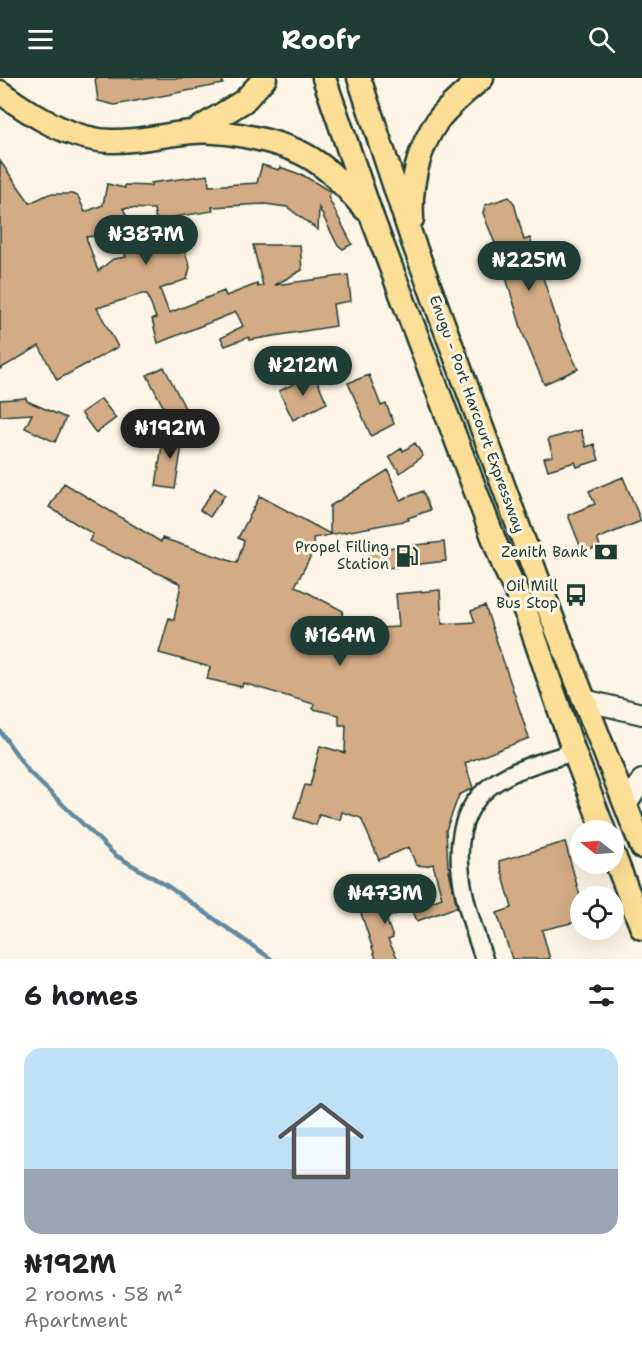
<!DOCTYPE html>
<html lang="en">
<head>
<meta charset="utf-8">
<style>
	body { margin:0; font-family:"Shantell Sans",sans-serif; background:#f6f6f6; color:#202124; height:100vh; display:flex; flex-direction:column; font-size:22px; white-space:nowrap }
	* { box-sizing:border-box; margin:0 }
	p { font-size:20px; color:#757577 }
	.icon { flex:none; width:33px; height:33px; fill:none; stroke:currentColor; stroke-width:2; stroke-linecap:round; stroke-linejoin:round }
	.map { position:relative; height:881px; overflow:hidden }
	.sheet { display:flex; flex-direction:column; background:#fff; flex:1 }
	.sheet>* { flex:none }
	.needle { width:39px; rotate:287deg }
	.controls { position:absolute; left:570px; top:742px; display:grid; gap:12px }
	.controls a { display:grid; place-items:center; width:54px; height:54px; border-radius:50%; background:#fff; box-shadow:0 6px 24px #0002; font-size:30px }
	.price { position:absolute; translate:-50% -51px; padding:0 14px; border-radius:21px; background:#1f3d34; color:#fff; font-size:20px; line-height:39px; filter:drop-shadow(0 2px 3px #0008) }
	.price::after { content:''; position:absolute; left:50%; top:36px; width:18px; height:14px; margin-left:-9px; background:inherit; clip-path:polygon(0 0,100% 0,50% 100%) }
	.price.on { background:#222; color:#fff }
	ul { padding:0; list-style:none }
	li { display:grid; align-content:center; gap:12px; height:318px; padding:0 24px }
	li span { display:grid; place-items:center; height:186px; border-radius:18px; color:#555 }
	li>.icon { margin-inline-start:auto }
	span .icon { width:108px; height:108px; fill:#fffc; stroke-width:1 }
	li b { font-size:26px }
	h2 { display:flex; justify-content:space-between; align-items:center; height:72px; padding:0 24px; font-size:26px }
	header { display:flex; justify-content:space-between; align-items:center; height:78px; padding:0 24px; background:#1f3d34; color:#fff; font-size:27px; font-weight:700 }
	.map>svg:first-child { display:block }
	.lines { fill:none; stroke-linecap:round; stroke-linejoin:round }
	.stream { stroke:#608aa0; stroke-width:4.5 }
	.building { fill:#d3ab84; stroke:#1f3d34; stroke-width:1.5; fill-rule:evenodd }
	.tertiary-casing { stroke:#1f3d34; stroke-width:21 }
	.secondary-casing { stroke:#1f3d34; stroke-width:24 }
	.trunk-casing { stroke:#1f3d34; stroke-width:27 }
	.tertiary { stroke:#fcf5e5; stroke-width:16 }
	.secondary { stroke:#fcf5e5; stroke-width:20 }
	.trunk { stroke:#fdde96; stroke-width:22 }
	.labels { text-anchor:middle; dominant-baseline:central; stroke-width:6; stroke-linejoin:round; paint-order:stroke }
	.street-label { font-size:15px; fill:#1f3d34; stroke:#fcf5e5 }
	.poi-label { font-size:15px; fill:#1f3d34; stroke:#fcf5e5; text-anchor:end }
</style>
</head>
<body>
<header><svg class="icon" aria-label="menu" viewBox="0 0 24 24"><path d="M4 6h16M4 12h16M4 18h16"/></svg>Roofr<svg class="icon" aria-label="search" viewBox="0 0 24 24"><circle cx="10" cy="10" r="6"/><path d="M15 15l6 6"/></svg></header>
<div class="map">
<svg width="642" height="881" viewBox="0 0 642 881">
	<rect width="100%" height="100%" fill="#fcf5e5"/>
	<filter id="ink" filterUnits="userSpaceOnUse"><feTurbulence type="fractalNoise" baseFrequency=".0167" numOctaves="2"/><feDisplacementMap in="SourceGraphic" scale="12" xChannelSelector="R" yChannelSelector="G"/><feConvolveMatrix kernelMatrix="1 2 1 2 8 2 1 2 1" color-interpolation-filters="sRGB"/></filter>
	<g filter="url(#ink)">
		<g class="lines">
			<!-- stream -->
			<path class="stream" d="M 0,653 L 29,694 L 115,777 L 169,809 L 271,881"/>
		</g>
		<!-- building -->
		<path class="building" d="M 95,0 L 222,0 L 223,6 L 115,27 L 98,23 Z
			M 0,83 L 30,125 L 49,116 L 72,116 L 78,118 L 85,134 L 103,127 L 107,106 L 125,110 L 125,107 L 151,108 L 151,105 L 208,97 L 209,108 L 257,105 L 262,87 L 279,92 L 280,89 L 302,97 L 301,96 L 331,114 L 328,119 L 352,166 L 343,171 L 337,166 L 319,130 L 318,152 L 287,129 L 265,126 L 212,129 L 213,133 L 173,139 L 190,189 L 187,201 L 160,211 L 169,235 L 224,213 L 226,218 L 257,206 L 258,209 L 263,208 L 253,167 L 300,167 L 302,192 L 275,207 L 348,197 L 351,223 L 333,226 L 336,248 L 249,262 L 249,259 L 225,268 L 221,260 L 243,248 L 236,234 L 158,265 L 152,241 L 156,240 L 147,216 L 142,216 L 97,230 L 118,269 L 57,302 L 39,268 L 0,291 ZM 123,130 L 154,131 L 158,154 L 137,162 ZM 117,151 L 126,179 L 113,181 L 98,193 L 86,159 L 103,157 Z
			M 509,119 L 514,125 L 524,162 L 530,160 L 560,252 L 578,291 L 544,306 L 523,256 L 498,173 L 483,135 L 485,127 Z
			M 164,289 L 187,334 L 170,342 L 147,297 Z
			M 314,296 L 327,325 L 293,342 L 279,313 Z
			M 369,297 L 381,328 L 386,326 L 394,346 L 371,358 L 348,305 Z
			M 26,320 L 27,323 L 66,340 L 55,364 L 25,350 L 32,336 L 0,338 L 0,322 Z
			M 101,321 L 116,340 L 96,355 L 81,335 Z
			M 581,352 L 586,369 L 594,366 L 599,382 L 577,389 L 575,384 L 548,392 L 544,380 L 553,378 L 548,361 Z
			M 164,353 L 184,355 L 175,411 L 156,408 Z
			M 415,365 L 423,378 L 400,395 L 389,379 L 402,370 L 403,373 Z
			M 388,392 L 400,422 L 423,413 L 430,432 L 408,440 L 409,442 L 313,460 L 314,472 L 295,508 L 343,533 L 339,552 L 399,549 L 396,516 L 440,512 L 442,546 L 475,544 L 471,533 L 485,528 L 529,660 L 465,685 L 473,710 L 459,717 L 446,752 L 448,788 L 457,829 L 417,843 L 412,831 L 442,820 L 433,786 L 426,788 L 416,787 L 409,769 L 379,782 L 361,740 L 342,734 L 340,742 L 319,737 L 316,747 L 294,740 L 305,707 L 310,708 L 320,668 L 345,675 L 346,647 L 339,647 L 339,637 L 313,631 L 314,626 L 243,605 L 242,609 L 207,601 L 210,589 L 159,575 L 169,540 L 174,542 L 181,506 L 89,463 L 93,456 L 49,429 L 64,405 L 161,464 L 162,460 L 237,485 L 244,463 L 238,460 L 260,418 L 330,456 L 330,428 Z
			M 623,399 L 641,443 L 597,461 L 600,468 L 583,475 L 568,437 L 595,426 L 589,413 Z
			M 215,410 L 225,417 L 210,439 L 200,432 Z
			M 444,464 L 446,483 L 370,492 L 368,472 Z
			M 565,764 L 580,818 L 580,843 L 542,852 L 550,881 L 512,881 L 497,835 L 512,830 L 499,783 Z
			M 411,814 L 416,829 L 386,840 L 393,860 L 388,862 L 398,881 L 376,881 L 361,835 L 395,823 L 394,819 Z"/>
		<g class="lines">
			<!-- tertiary casing -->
			<g class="tertiary-casing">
				<path id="tertiary" d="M 484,881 C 465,826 435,744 496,704 C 519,689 548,682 574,674"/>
			</g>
			<!-- secondary casing -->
			<g class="secondary-casing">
				<path id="secondary" d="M 584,622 L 642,636
					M 626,727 L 642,702"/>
			</g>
			<!-- trunk casing -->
			<g class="trunk-casing">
				<path id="trunk" d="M 324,0 L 373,142 L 504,488 L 527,537 L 574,674 L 604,753
					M 359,0 L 413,164 L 556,550 L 642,769
					M 0,14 C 31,37 71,62 111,63 C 139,64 166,56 193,54 C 224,51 286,64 312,81 C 333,94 349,113 365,131
					M 195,53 L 244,23 L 265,0
					M 412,141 C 410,107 418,70 438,42 C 450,26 467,13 482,0
					M 614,778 L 642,850"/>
			</g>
			<!-- tertiary -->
			<use href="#tertiary" class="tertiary"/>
			<!-- secondary -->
			<use href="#secondary" class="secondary"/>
			<!-- trunk -->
			<use href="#trunk" class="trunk"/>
		</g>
	</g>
	<!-- icons -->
	<defs>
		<g id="bank-bare" transform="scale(1.8)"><path d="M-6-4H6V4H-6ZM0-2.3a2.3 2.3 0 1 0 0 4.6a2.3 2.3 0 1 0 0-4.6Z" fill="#1f3d34" stroke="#fcf5e5" stroke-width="2.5" paint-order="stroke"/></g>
		<g id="fuel-bare" transform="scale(1.8)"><path d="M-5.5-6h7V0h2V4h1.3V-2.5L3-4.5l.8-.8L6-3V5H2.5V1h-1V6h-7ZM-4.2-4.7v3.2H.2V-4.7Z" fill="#1f3d34" stroke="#fcf5e5" stroke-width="2.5" paint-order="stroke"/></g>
		<g id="bus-bare" transform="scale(1.8)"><path d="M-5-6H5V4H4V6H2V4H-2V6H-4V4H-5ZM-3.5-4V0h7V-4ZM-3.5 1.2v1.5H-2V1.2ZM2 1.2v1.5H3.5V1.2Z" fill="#1f3d34" stroke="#fcf5e5" stroke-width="2.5" paint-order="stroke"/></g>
	</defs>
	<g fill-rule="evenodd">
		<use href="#bank-bare" x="606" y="474"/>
		<use href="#fuel-bare" x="407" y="478"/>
		<use href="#bus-bare" x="576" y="517"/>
	</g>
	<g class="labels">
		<!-- street labels -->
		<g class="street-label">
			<text transform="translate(477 336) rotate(70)">Enugu - Port Harcourt Expressway</text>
		</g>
		<!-- poi labels -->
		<g class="poi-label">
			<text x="389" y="469">Propel Filling<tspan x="389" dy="17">Station</tspan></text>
			<text x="588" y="474">Zenith Bank</text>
			<text x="558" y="508">Oil Mill<tspan x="558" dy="17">Bus Stop</tspan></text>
		</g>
	</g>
</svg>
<div class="controls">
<a><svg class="needle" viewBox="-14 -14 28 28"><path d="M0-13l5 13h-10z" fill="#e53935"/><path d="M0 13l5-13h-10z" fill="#757577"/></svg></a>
<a><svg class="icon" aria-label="locate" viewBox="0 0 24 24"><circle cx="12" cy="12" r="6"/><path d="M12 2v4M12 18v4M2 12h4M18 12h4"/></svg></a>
</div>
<b class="price" style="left:146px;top:188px">₦387M</b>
<b class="price" style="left:529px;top:214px">₦225M</b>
<b class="price" style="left:303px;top:319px">₦212M</b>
<b class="price on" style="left:170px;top:382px">₦192M</b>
<b class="price" style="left:340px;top:589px">₦164M</b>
<b class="price" style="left:385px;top:847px">₦473M</b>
</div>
<section class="sheet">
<h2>6 homes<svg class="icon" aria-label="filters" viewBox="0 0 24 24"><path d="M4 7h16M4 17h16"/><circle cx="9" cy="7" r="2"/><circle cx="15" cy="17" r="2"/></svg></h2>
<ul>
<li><span style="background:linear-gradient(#bfe0f5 65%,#9aa5b1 0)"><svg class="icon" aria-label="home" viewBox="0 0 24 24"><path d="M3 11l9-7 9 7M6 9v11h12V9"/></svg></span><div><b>₦192M</b><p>2 rooms · 58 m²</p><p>Apartment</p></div></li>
</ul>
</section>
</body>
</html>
